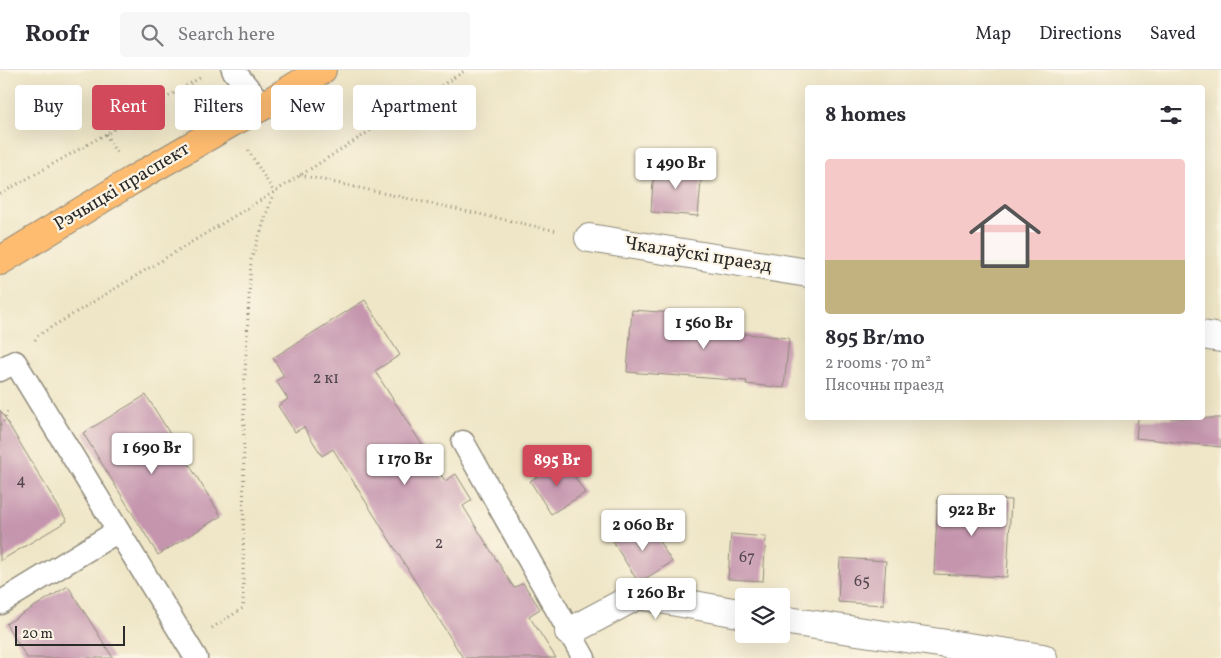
<!DOCTYPE html>
<html lang="en">
<head>
<meta charset="utf-8">
<style>
	body { margin:0; font-family:Vollkorn,serif; background:#f7f7f7; color:#2b2b33; height:100vh; display:flex; flex-direction:column; font-size:19px; white-space:nowrap }
	* { box-sizing:border-box; margin:0 }
	p { font-size:16px; color:#7c7c81 }
	.icon { flex:none; width:28px; height:28px; fill:none; stroke:currentColor; stroke-width:2; stroke-linecap:round; stroke-linejoin:round }
	.map { position:relative; flex:1; overflow:hidden }
	.panel { position:absolute; left:805px; top:15px; width:400px; height:335px; display:flex; flex-direction:column; background:#fff; border-radius:5px; box-shadow:0 5px 20px #0002 }
	.panel>* { flex:none }
	.guide { position:absolute; left:15px; top:15px; width:475px; height:45px; display:flex; gap:10px }
	.controls { position:absolute; left:735px; top:518px; display:grid; gap:10px }
	.controls a { display:grid; place-items:center; width:55px; height:55px; border-radius:5px; background:#fff; box-shadow:0 5px 20px #0002; font-size:25px }
	.scale { position:absolute; left:15px; bottom:12px; width:110px; box-sizing:border-box; padding-left:5px; border:2px solid #2b2b2b; border-top:0; font-size:14px; line-height:18px; white-space:nowrap; color:#2b2b2b; -webkit-text-stroke:4px #fcf5e5; paint-order:stroke }
	.price { position:absolute; translate:-50% -42px; padding:0 11px; border-radius:5px; background:#fff; color:#222; font-size:16px; line-height:32px; filter:drop-shadow(0 1px 2px #0008) }
	.price::after { content:''; position:absolute; left:50%; top:30px; width:15px; height:11px; margin-left:-8px; background:inherit; clip-path:polygon(0 0,100% 0,50% 100%) }
	.price.on { background:#d1495b; color:#fff }
	ul { padding:0; list-style:none }
	li { display:grid; align-content:center; gap:10px; height:265px; padding:0 20px }
	li span { display:grid; place-items:center; height:155px; border-radius:5px; color:#555 }
	li>.icon { margin-inline-start:auto }
	span .icon { width:90px; height:90px; fill:#fffc; stroke-width:1 }
	li b { font-size:21px }
	h2 { display:flex; justify-content:space-between; align-items:center; height:60px; padding:0 20px; font-size:21px }
	.chip { padding:0 18px; border-radius:5px; background:#fff; box-shadow:0 5px 20px #0002; font-size:18px; line-height:45px }
	.chip.on { background:#d1495b; color:#fff }
	header { display:flex; align-items:center; gap:30px; box-sizing:border-box; height:70px; padding:0 25px; background:#fff; border-bottom:1px solid #e1e1e2 }
	header strong { font-size:24px }
	nav { display:flex; gap:28px; margin-inline-start:auto; font-size:18px }
	.search { width:350px; height:45px; background:#f7f7f7; display:flex; align-items:center; gap:12px; box-sizing:border-box; padding:0 18px; border-radius:5px; color:#7c7c81; font-size:19px }
	.map>svg:first-child { display:block }
	.building { fill:#c595ae }
	.lines { fill:none; stroke-linecap:round; stroke-linejoin:round }
	.lane-casing { stroke:#8d8879; stroke-width:25 }
	.street-casing { stroke:#8d8879; stroke-width:30 }
	.primary-casing { stroke:#8d8879; stroke-width:30 }
	.path { stroke:#8d8879; stroke-width:3; stroke-dasharray:1 4; stroke-linecap:butt }
	.lane { stroke:#fff; stroke-width:22 }
	.street { stroke:#fff; stroke-width:28 }
	.primary { stroke:#febc70; stroke-width:28 }
	.labels { text-anchor:middle; dominant-baseline:central; stroke-width:4.5; stroke-linejoin:round; paint-order:stroke }
	.number-label { font-size:16px; fill:#52464c }
	.street-label { font-size:19px; fill:#2b2b2b; stroke:#fcf5e5 }
</style>
</head>
<body>
<header>
<strong>Roofr</strong>
<div class="search"><svg class="icon" aria-label="search" viewBox="0 0 24 24"><circle cx="10" cy="10" r="6"/><path d="M15 15l6 6"/></svg>Search here</div>
<nav><a>Map</a><a>Directions</a><a>Saved</a></nav>
</header>
<div class="map">
<svg width="1221" height="588" viewBox="0 0 1221 588">
	<rect width="100%" height="100%" fill="#fcf5e5"/>
	<filter id="ink" filterUnits="userSpaceOnUse"><feTurbulence type="fractalNoise" baseFrequency=".02" numOctaves="2"/><feDisplacementMap in="SourceGraphic" scale="10" xChannelSelector="R" yChannelSelector="G"/><feConvolveMatrix kernelMatrix="1 2 1 2 8 2 1 2 1" color-interpolation-filters="sRGB"/></filter>
	<filter id="wash" filterUnits="userSpaceOnUse"><feTurbulence type="fractalNoise" baseFrequency=".0096" numOctaves="4" result="noise"/><feDisplacementMap in="SourceGraphic" scale="20" xChannelSelector="R" yChannelSelector="G"/><feGaussianBlur stdDeviation="1.12" result="paint"/><feColorMatrix in="noise" values="0 0 0 0 0 0 0 0 0 0 0 0 0 0 0 0 0 1.4 0 .05"/><feComposite in="paint" operator="in"/></filter>
	<g filter="url(#wash)">
		<rect width="100%" height="100%" fill="#efe6c7"/>
		<g id="blocks">
			<!-- building -->
			<path class="building" d="M 654,95 L 702,99 L 698,146 L 651,142 Z
				M 365,230 L 400,285 L 375,301 L 445,411 L 456,404 L 472,430 L 463,436 L 514,518 L 523,513 L 540,539 L 529,546 L 556,588 L 463,588 L 333,379 L 322,386 L 304,357 L 295,362 L 278,336 L 288,329 L 276,311 L 284,306 L 273,288 Z
				M 632,240 L 715,246 L 714,261 L 789,268 L 784,318 L 746,314 L 747,311 L 627,302 Z
				M 146,325 L 221,446 L 158,485 L 83,363 Z
				M 0,340 L 67,451 L 0,491 Z
				M 1138,348 L 1221,348 L 1221,377 L 1136,368 Z
				M 564,390 L 585,423 L 551,444 L 530,411 Z
				M 938,427 L 1011,430 L 1007,507 L 934,504 Z
				M 647,452 L 672,492 L 643,510 L 637,510 L 613,472 Z
				M 731,464 L 766,467 L 763,511 L 728,509 Z
				M 840,488 L 886,491 L 883,535 L 838,532 Z
				M 68,516 L 113,588 L 27,588 L 6,554 Z"/>
		</g>
	</g>
	<g filter="url(#ink)">
		<use href="#blocks" fill-opacity="0" stroke="#8d8879" stroke-width="1"/>
		<g class="lines">
			<!-- lane casing -->
			<g class="lane-casing">
				<path id="lane" d="M 233,0 L 263,36
					M 0,300 L 15,292 L 196,588
					M 463,372 L 584,588
					M 0,533 L 118,461"/>
			</g>
			<!-- street casing -->
			<g class="street-casing">
				<path id="street" d="M 589,168 L 808,203
					M 1202,265 L 1221,268
					M 781,550 L 1043,588
					M 569,562 L 638,525 L 744,544"/>
			</g>
			<!-- primary casing -->
			<g class="primary-casing">
				<path id="primary" d="M 0,191 L 131,111 L 231,53 L 263,36 L 322,0"/>
			</g>
			<!-- path -->
			<path class="path" d="M 106,64 L 116,83
				M 300,105 L 557,161
				M 0,124 L 106,64 L 203,6
				M 35,270 L 37,266 L 274,122 L 248,80
				M 0,355 L 3,353 L 9,339
				M 212,558 L 243,538 L 244,322 L 251,190 L 274,122 L 466,0"/>
			<!-- lane -->
			<use href="#lane" class="lane"/>
			<!-- street -->
			<use href="#street" class="street"/>
			<!-- primary -->
			<use href="#primary" class="primary"/>
		</g>
	</g>
	<g class="labels">
		<!-- number labels -->
		<g class="number-label">
			<text x="326" y="309">2 к1</text>
			<text x="21" y="411">4</text>
			<text x="439" y="474">2</text>
			<text x="747" y="488">67</text>
			<text x="862" y="512">65</text>
		</g>
		<!-- street labels -->
		<g class="street-label">
			<text transform="translate(122 117) rotate(-31)">Рэчыцкі праспект</text>
			<text transform="translate(698 185) rotate(9)">Чкалаўскі праезд</text>
		</g>
	</g>
</svg>
<div class="controls">
<a><svg class="icon" aria-label="layers" viewBox="0 0 24 24"><path d="M12 4l9 5-9 5-9-5zM3 14l9 5 9-5"/></svg></a>
</div>
<div class="scale">20 m</div>
<b class="price" style="left:676px;top:120px">1 490 Br</b>
<b class="price" style="left:704px;top:280px">1 560 Br</b>
<b class="price" style="left:152px;top:405px">1 690 Br</b>
<b class="price" style="left:405px;top:416px">1 170 Br</b>
<b class="price on" style="left:557px;top:417px">895 Br</b>
<b class="price" style="left:972px;top:467px">922 Br</b>
<b class="price" style="left:643px;top:482px">2 060 Br</b>
<b class="price" style="left:656px;top:550px">1 260 Br</b>
<div class="guide">
<a class="chip">Buy</a>
<a class="chip on">Rent</a>
<a class="chip">Filters</a>
<a class="chip">New</a>
<a class="chip">Apartment</a>
</div>
<section class="panel">
<h2>8 homes<svg class="icon" aria-label="filters" viewBox="0 0 24 24"><path d="M4 7h16M4 17h16"/><circle cx="9" cy="7" r="2"/><circle cx="15" cy="17" r="2"/></svg></h2>
<ul>
<li><span style="background:linear-gradient(#f6c9c9 65%,#c2b280 0)"><svg class="icon" aria-label="home" viewBox="0 0 24 24"><path d="M3 11l9-7 9 7M6 9v11h12V9"/></svg></span><div><b>895 Br/mo</b><p>2 rooms · 70 m²</p><p>Пясочны праезд</p></div></li>
</ul>
</section>
</div>
</body>
</html>
